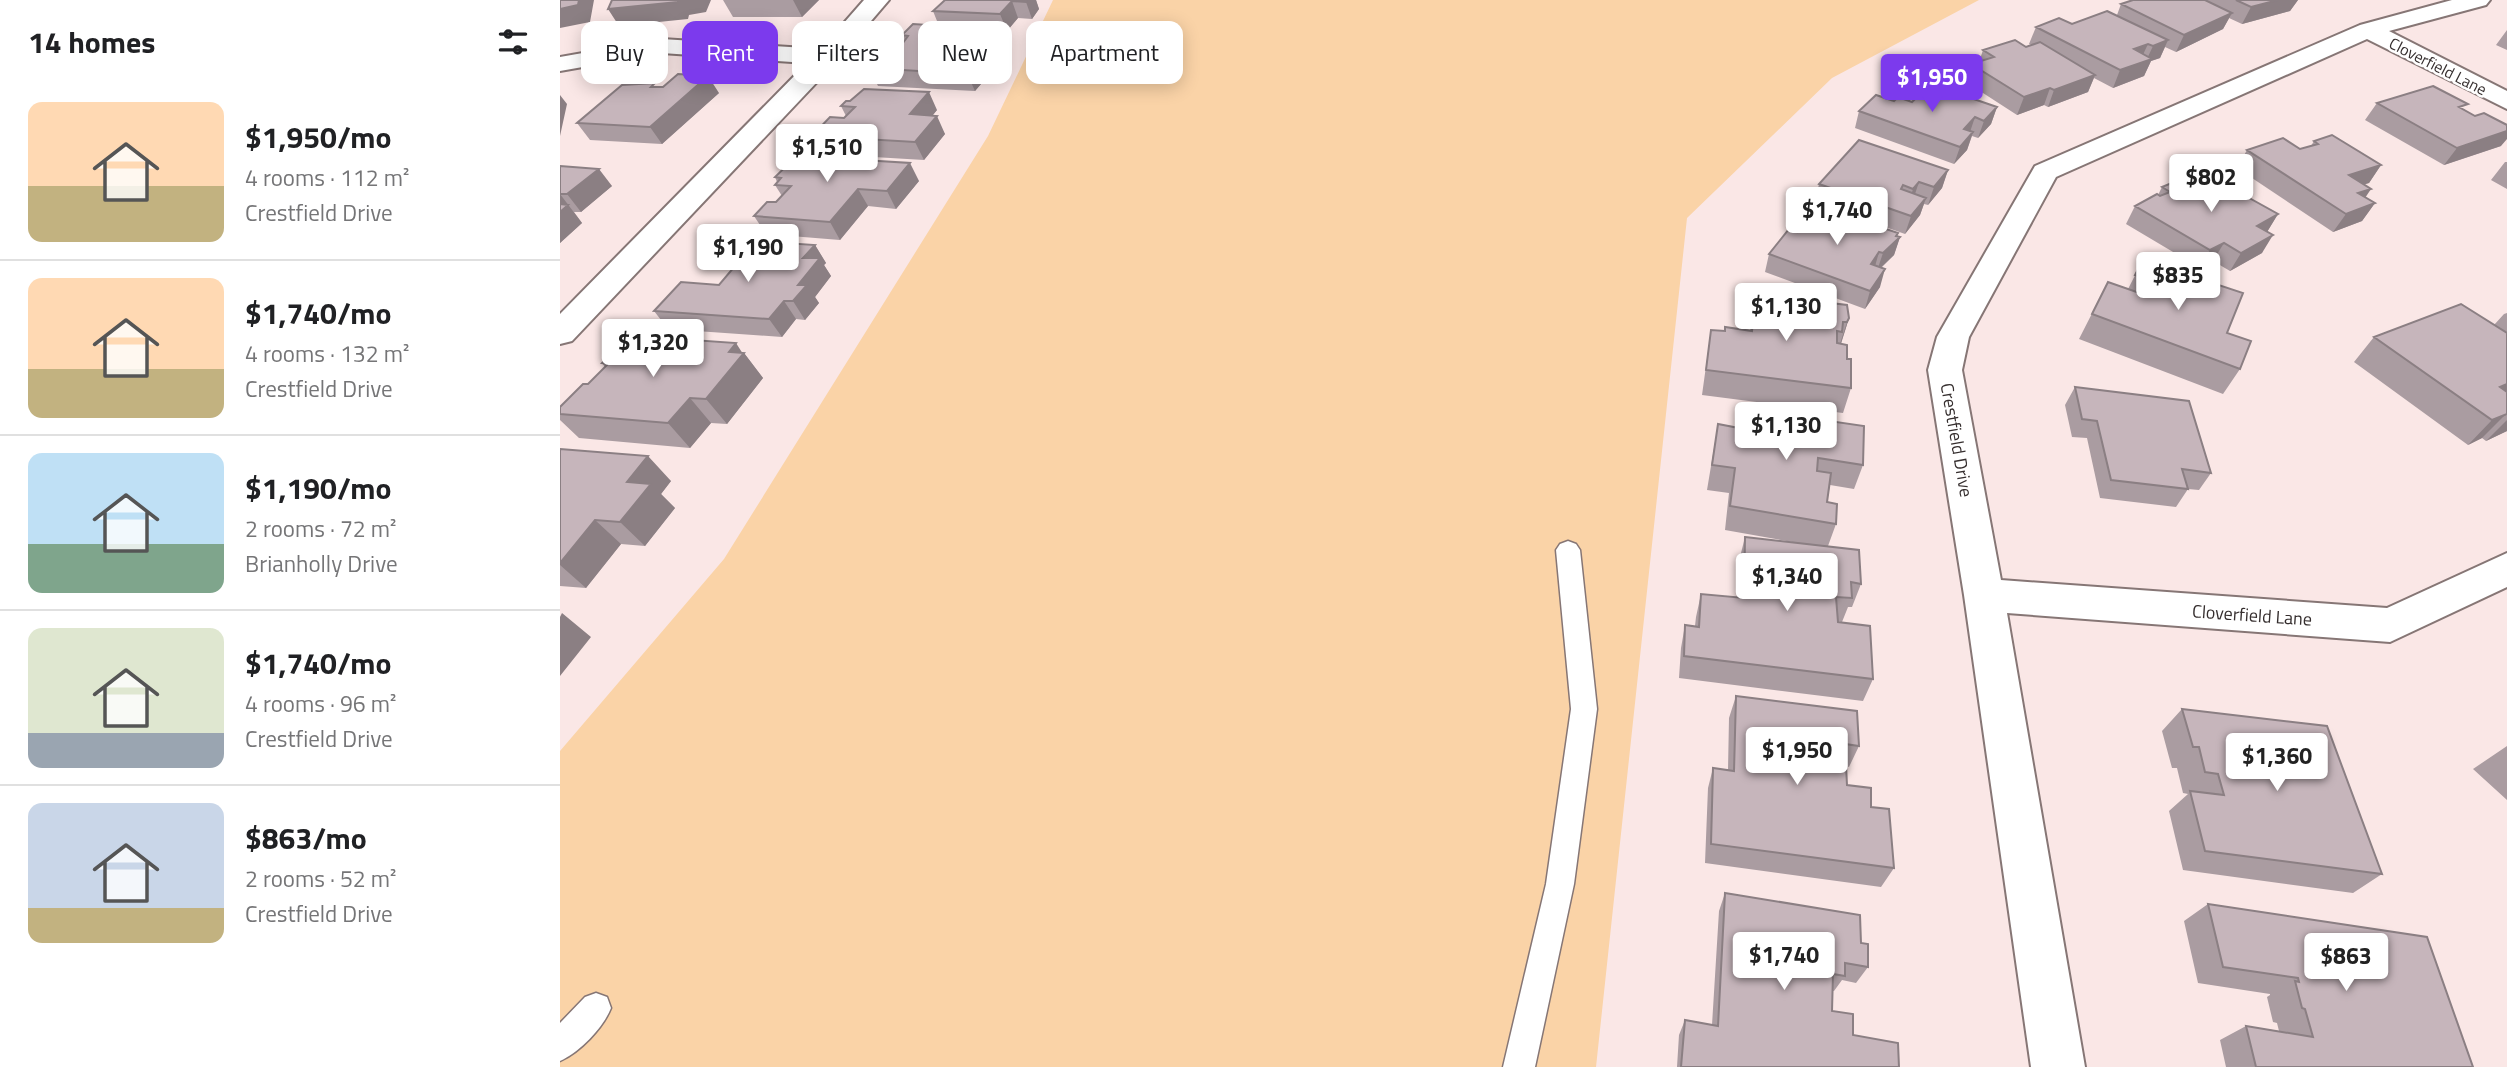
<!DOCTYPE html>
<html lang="en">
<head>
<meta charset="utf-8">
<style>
	body { margin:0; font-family:"Titillium Web",sans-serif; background:#f2f2f2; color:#202124; height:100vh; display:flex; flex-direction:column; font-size:26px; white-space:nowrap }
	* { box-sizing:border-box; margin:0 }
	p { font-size:23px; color:#757577 }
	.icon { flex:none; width:38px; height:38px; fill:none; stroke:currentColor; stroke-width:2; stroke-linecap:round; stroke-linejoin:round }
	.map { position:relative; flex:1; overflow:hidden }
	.side { display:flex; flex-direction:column; background:#fff; width:560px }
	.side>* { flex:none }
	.guide { position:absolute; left:21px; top:21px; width:665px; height:63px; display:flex; gap:14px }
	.price { position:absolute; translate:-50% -60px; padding:0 16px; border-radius:7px; background:#fff; color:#222; font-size:23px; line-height:46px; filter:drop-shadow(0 2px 4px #0008) }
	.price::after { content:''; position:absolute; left:50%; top:42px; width:21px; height:16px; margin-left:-10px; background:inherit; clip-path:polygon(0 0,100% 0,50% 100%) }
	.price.active { background:#7c3aed; color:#fff }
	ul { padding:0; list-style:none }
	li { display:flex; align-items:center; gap:21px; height:175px; padding:0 28px }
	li+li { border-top:2px solid #e0e0e0 }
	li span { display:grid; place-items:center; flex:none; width:196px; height:140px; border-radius:14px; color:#555 }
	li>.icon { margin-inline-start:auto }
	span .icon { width:84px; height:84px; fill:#fffc; stroke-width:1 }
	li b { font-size:30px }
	h2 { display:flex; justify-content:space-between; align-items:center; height:84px; padding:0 28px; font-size:30px }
	.tag { padding:0 24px; border-radius:14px; background:#fff; box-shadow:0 4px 18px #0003; font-size:24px; line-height:63px }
	.tag.active { background:#7c3aed; color:#fff }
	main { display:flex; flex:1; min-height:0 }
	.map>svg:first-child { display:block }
	.green { fill:#fad3a7 }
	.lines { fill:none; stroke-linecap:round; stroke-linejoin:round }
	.lane-casing { stroke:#867675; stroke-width:3 }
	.street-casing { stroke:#867675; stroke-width:4 }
	.lane { fill:#fff; fill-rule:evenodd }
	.street { fill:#fff; fill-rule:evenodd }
	.wall { fill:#aa9ca1 }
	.shaded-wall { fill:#8b7f83 }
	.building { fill:#c6b5bb; stroke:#8b7f83; stroke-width:2 }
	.labels { text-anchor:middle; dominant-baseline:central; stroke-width:5; stroke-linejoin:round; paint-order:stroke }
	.far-street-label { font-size:16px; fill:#352e2e; stroke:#fff }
	.street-label { font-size:18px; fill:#352e2e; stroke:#fff }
</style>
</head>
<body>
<main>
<section class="side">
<h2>14 homes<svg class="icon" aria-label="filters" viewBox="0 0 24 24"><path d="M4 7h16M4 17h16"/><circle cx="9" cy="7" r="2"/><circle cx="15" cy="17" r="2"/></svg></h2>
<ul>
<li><span style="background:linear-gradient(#ffd9b3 60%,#c2b280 0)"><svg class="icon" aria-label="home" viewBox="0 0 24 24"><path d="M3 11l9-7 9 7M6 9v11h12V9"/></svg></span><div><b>$1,950/mo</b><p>4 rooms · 112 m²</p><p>Crestfield Drive</p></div></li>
<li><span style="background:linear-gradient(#ffd9b3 65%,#c2b280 0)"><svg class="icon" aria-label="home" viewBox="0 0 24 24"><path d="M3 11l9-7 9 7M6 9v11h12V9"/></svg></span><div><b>$1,740/mo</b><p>4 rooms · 132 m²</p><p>Crestfield Drive</p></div></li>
<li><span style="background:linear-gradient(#bfe0f5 65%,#7fa58c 0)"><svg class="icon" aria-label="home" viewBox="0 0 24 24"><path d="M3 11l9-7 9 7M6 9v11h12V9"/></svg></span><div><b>$1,190/mo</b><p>2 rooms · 72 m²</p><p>Brianholly Drive</p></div></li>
<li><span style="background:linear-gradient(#dfe7d0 75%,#9aa5b1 0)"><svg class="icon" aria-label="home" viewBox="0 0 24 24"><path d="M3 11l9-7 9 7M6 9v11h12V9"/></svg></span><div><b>$1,740/mo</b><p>4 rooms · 96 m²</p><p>Crestfield Drive</p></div></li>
<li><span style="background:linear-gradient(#c9d6e8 75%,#c2b280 0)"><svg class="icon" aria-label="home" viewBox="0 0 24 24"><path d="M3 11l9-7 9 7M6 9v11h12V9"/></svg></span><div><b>$863/mo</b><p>2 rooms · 52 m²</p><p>Crestfield Drive</p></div></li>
</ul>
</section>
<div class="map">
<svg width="1947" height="1067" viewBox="0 0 1947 1067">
	<rect width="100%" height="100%" fill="#fae7e6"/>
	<!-- green -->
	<path class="green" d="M 493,0 L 1419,0 L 1272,78 L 1127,218 L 1036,1067 L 0,1067 L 0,751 L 164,559 L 428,136 Z"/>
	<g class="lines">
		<!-- lane casing -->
		<g class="lane-casing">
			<path id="lane" d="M 1008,541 L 1016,544 L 1020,550 L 1037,709 L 1014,884 L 975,1067 L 943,1067 L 986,884 L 1011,709 L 996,550 L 1000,544 Z
				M 36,993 L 47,997 L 51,1008 C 43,1028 20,1052 0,1061 L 0,1023 L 25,997 Z"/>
		</g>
		<!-- street casing -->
		<g class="street-casing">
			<path id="street" d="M 304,0 L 329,0 L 276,62 L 12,341 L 0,344 L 0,314 L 247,63 L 102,53 L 0,71 L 0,57 L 102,39 L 261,49 Z
				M 1892,0 L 1930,0 L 1926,5 L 1829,31 L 1947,91 L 1947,109 L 1807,39 L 1496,177 L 1409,337 L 1402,370 L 1441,580 L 1827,608 L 1947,553 L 1947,587 L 1830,642 L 1447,613 L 1525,1067 L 1471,1067 L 1404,595 L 1368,370 L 1377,337 L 1475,166 L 1800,25 Z"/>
		</g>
		<!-- lane -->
		<use href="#lane" class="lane"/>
		<!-- street -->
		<use href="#street" class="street"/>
	</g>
	<!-- wall -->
	<path class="wall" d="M 163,0 L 259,0 L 242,17 L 173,17 Z
		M 385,0 L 476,0 L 479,9 L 472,19 L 458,18 L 447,31 L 415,29 L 421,45 L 415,52 L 426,53 L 433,70 L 415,91 L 318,86 L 309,68 L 337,51 L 345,40 L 342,35 L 379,26 L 373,11 Z
		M 1573,0 L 1738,0 L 1730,11 L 1682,24 L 1669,18 L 1663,29 L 1616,52 L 1605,47 L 1600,58 L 1591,61 L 1584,76 L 1553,88 L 1534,78 L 1528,92 L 1488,107 L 1484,105 L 1457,115 L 1406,82 L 1411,64 L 1419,62 L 1423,50 L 1466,47 L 1472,45 L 1469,44 L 1476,27 L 1512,24 L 1557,15 L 1561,4 Z
		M 1947,30 L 1947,50 L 1936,45 Z
		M 97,87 L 159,93 L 102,144 L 30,140 L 17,123 Z
		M 1334,101 L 1352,102 L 1437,107 L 1431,124 L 1418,138 L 1412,136 L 1407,150 L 1394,164 L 1295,128 L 1299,111 Z
		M 1817,103 L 1904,109 L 1941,146 L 1884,165 L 1805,120 Z
		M 281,106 L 377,110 L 372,116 L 385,134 L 364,160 L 280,155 L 282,159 L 359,181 L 336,209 L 308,206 L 280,240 L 206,234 L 194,216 L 216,202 L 222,196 L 215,185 L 217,182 L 215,177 L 259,148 L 252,136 L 284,118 L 286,116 Z
		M 1754,141 L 1821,165 L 1809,183 L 1804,184 L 1805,197 L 1815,203 L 1802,221 L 1773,232 L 1677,168 L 1687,150 L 1740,149 L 1751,146 Z
		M 1945,162 L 1947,162 L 1947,189 L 1931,180 Z
		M 0,166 L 52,186 L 21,212 L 14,212 L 22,223 L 0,243 Z
		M 1388,170 L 1382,188 L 1368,205 L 1364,204 L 1360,215 L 1345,234 L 1255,202 L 1259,184 Z
		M 1621,186 L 1718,214 L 1707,232 L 1702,253 L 1670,271 L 1653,261 L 1640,268 L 1566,224 L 1575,206 L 1598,195 L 1602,187 Z
		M 1237,232 L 1338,233 L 1337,236 L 1340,237 L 1334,255 L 1321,268 L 1320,287 L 1305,309 L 1205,272 L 1209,254 Z
		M 255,245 L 266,263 L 264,265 L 271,276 L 255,297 L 259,303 L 245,320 L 236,319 L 222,337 L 108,329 L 94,311 L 159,285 Z
		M 1583,260 L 1667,333 L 1680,369 L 1663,394 L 1519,339 L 1548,282 L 1568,289 Z
		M 1196,294 L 1289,318 L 1281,344 L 1287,359 L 1291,388 L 1283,413 L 1142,395 L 1151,330 L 1165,331 L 1165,327 L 1190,330 Z
		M 1947,313 L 1947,431 L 1926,441 L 1922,438 L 1908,445 L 1794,362 L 1814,337 L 1934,325 L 1944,314 Z
		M 184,353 L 203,378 L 167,424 L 151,423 L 130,448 L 19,438 L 0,420 L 0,407 L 28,384 L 45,367 L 42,363 L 57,354 Z
		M 1515,387 L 1651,473 L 1639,490 L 1628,489 L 1616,507 L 1540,498 L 1527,438 L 1512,437 L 1505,405 Z
		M 1187,409 L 1303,465 L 1294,489 L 1270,485 L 1267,502 L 1276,524 L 1268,546 L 1301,584 L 1292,607 L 1288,607 L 1282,622 L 1278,621 L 1313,679 L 1303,701 L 1119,678 L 1121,648 L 1125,625 L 1135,626 L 1136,617 L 1141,594 L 1179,598 L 1179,561 L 1185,537 L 1244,544 L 1165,530 L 1169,493 L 1147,490 L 1158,424 L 1183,428 Z
		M 0,449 L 111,481 L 101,494 L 115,508 L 85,546 L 61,544 L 26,588 L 0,586 Z
		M 1176,696 L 1299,746 L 1289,767 L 1286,766 L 1287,785 L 1311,807 L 1334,868 L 1321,887 L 1145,863 L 1148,788 L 1153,768 L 1168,770 L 1169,718 Z
		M 1622,709 L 1822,874 L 1793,893 L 1623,870 L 1609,811 L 1628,794 L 1623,793 L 1617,768 L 1612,768 L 1602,731 Z
		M 1947,746 L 1947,800 L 1913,769 Z
		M 1165,893 L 1301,943 L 1308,967 L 1296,983 L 1282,980 L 1274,991 L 1273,991 L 1272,1011 L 1293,1035 L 1339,1067 L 1117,1067 L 1119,1035 L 1125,1020 L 1152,1025 L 1159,911 Z
		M 1648,904 L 1913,1067 L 1666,1067 L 1660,1040 L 1686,1026 L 1719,1031 L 1717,1023 L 1713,1022 L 1707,997 L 1710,995 L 1710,994 L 1638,983 L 1624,921 Z"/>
	<!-- shaded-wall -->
	<path class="shaded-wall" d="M 19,0 L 34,0 L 30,22 L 0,28 L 0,9 Z
		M 118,0 L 151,0 L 146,12 L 129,15 L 128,19 L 59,26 L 48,9 Z
		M 233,0 L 259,0 L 242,17 Z
		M 462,0 L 476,0 L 479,9 L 472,19 L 466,2 Z
		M 1718,0 L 1738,0 L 1730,11 L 1682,24 L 1691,7 Z
		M 452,1 L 458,18 L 447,31 L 440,14 Z
		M 1672,13 L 1663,29 L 1616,52 L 1624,35 Z
		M 414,28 L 421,45 L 414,53 L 426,53 L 433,70 L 415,91 L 396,49 Z
		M 1608,40 L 1600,58 L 1591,61 L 1584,76 L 1553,88 L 1560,70 L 1586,61 L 1593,46 Z
		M 1588,44 L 1580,61 L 1574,49 Z
		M 1535,75 L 1528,92 L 1488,107 L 1494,90 Z
		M 148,76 L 159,93 L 102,144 L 90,127 Z
		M 1490,88 L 1484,105 L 1457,115 L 1464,97 Z
		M 369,92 L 377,110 L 359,132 L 350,114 Z
		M 0,95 L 7,104 L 0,136 Z
		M 1437,107 L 1431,124 L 1418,138 L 1424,121 Z
		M 377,116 L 385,134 L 364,160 L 355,142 Z
		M 1415,117 L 1409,135 L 1404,129 Z
		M 1947,131 L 1947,139 L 1941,146 L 1884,165 L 1897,148 Z
		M 1413,132 L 1407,150 L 1394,164 L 1400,147 Z
		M 277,149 L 287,167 L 269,158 Z
		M 350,163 L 359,181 L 336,209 L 327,191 Z
		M 1821,165 L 1809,183 L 1777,193 L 1789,175 Z
		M 39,169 L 52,186 L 21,212 L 7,194 Z
		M 1388,170 L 1382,188 L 1368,205 L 1374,187 Z
		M 1359,182 L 1353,200 L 1348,206 L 1353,189 Z
		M 298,189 L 308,206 L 280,240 L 270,222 Z
		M 1811,189 L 1799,207 L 1798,193 Z
		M 0,194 L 22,223 L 0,243 Z
		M 1366,198 L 1360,215 L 1345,234 L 1351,216 Z
		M 1815,203 L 1802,221 L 1773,232 L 1786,214 Z
		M 1718,214 L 1707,232 L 1697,226 Z
		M 1338,233 L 1336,240 L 1340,237 L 1334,255 L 1317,271 L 1323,253 Z
		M 1713,235 L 1702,253 L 1670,271 L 1681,253 Z
		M 1664,243 L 1653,261 L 1640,268 L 1650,250 Z
		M 255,245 L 266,263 L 264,265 L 271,276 L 255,297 L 259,303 L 245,320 L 233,301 L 243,258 Z
		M 1319,252 L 1314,270 L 1311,264 Z
		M 1325,269 L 1320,287 L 1305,309 L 1310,291 Z
		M 224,301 L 236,319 L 222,337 L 209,319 Z
		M 1289,318 L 1281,343 L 1279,347 L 1287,322 Z
		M 176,343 L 183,354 L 184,353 L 203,378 L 167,424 L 146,399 L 169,352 Z
		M 1947,384 L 1947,395 L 1940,387 Z
		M 130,398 L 151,423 L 130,448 L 108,423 Z
		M 1947,413 L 1922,438 L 1908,445 L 1932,420 Z
		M 1947,420 L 1947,431 L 1926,441 Z
		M 88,456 L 111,481 L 101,494 L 115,508 L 85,546 L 60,522 L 67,482 Z
		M 35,520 L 61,544 L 26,588 L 0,565 L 0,563 Z
		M 2,613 L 31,637 L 0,676 L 0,617 Z"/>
	<!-- building -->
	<path class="building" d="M 0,0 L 19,0 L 18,5 L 0,9 Z
		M 52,0 L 118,0 L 118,2 L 48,9 Z
		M 385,0 L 467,0 L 466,2 L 452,1 L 440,14 L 373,11 Z
		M 1573,0 L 1645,0 L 1672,13 L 1624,35 L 1561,4 Z
		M 1676,0 L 1718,0 L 1691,7 Z
		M 1547,11 L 1608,40 L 1593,46 L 1588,44 L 1574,49 L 1592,59 L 1560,70 L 1476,27 L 1499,18 L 1512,24 Z
		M 353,24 L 414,28 L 396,49 L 413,50 L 411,52 L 426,53 L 408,74 L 309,68 L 327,50 L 337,51 L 348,36 L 342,35 Z
		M 1455,40 L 1466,47 L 1480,42 L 1535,75 L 1494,90 L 1490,88 L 1464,97 L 1411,64 L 1434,57 L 1423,50 Z
		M 118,74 L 148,76 L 90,127 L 17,123 L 62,85 L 95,83 L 91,87 L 103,87 Z
		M 1370,84 L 1437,107 L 1424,121 L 1415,117 L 1404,129 L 1413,132 L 1400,147 L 1299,111 L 1316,95 L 1334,101 L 1338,97 L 1352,102 Z
		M 1873,86 L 1908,104 L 1899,107 L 1915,116 L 1924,113 L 1947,125 L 1947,131 L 1897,148 L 1817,103 Z
		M 304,89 L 369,92 L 350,114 L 377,116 L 355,142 L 252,136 L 270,117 L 284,118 L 295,107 L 281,106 L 286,101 L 290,101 Z
		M 1772,135 L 1821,165 L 1789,175 L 1811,189 L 1798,193 L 1815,203 L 1786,214 L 1687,150 L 1723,138 L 1740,149 L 1758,144 L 1754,141 Z
		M 1299,140 L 1388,170 L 1374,187 L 1359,182 L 1353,189 L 1343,185 L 1341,189 L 1366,198 L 1351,216 L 1259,184 Z
		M 246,147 L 277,149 L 269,158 L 350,163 L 327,191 L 298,189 L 270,222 L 194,216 L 207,202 L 216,202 L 231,186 L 215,185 L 221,178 L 215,177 Z
		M 0,166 L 39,169 L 7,194 L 0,194 Z
		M 1646,174 L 1718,214 L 1697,226 L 1713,235 L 1681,253 L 1664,243 L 1650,250 L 1575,206 L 1597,194 L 1600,196 L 1610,192 L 1602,187 L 1614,182 L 1621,186 Z
		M 0,204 L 8,205 L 0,212 Z
		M 1258,206 L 1338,233 L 1336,236 L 1340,237 L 1323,253 L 1319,252 L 1311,264 L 1325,269 L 1310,291 L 1209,254 L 1229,229 L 1237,232 Z
		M 196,241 L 255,245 L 243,258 L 260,258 L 238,285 L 247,285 L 233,301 L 224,301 L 209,319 L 94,311 L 121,282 L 159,285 Z
		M 1583,260 L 1683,293 L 1667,333 L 1691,341 L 1680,369 L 1532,314 L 1548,282 L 1588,296 L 1590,291 L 1579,287 L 1583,277 L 1575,275 Z
		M 1196,294 L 1287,305 L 1289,318 L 1287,322 L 1283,322 L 1282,332 L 1277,331 L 1277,343 L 1287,345 L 1287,359 L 1291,359 L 1291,388 L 1146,370 L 1151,330 L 1165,331 L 1165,327 L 1192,331 Z
		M 1901,304 L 1947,333 L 1947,384 L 1940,387 L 1947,392 L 1947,414 L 1932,420 L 1814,337 Z
		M 75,336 L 176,343 L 169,352 L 184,353 L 146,399 L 130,398 L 108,423 L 0,414 L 0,407 L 23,384 L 28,384 L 48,364 L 42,363 L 52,353 L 57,354 Z
		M 1515,387 L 1629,401 L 1651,473 L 1622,469 L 1628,489 L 1551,480 L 1537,421 L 1522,419 Z
		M 1187,409 L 1304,426 L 1303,465 L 1258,458 L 1257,471 L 1271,473 L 1267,502 L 1277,504 L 1276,524 L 1170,506 L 1175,468 L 1152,465 L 1158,424 L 1184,429 Z
		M 0,449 L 88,456 L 67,482 L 91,484 L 60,522 L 35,520 L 0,563 Z
		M 1185,537 L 1299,550 L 1301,584 L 1291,582 L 1292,598 L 1276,597 L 1278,622 L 1310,626 L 1313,679 L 1124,656 L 1125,625 L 1139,627 L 1141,594 L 1184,598 Z
		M 1176,696 L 1297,711 L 1299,746 L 1285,744 L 1287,785 L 1311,788 L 1311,807 L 1329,809 L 1334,868 L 1151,844 L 1153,768 L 1174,771 Z
		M 1622,709 L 1767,726 L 1822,874 L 1645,851 L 1630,791 L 1664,795 L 1658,774 L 1645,772 L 1639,747 L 1633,747 Z
		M 1165,893 L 1300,915 L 1301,943 L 1308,944 L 1308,967 L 1285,963 L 1285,976 L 1273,974 L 1272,1011 L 1293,1014 L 1293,1035 L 1338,1043 L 1339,1067 L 1121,1067 L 1125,1020 L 1158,1026 Z
		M 1648,904 L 1867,937 L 1913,1067 L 1696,1067 L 1686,1026 L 1753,1037 L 1745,1009 L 1742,1008 L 1735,981 L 1739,982 L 1738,978 L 1663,967 Z"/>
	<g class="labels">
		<!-- far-street labels -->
		<g class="far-street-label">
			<text transform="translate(1878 66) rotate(27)">Cloverfield Lane</text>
		</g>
		<!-- street labels -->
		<g class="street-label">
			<text transform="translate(1397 440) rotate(80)">Crestfield Drive</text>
			<text transform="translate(1692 615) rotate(4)">Cloverfield Lane</text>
		</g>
	</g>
</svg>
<b class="price active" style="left:1372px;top:114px">$1,950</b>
<b class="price" style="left:267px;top:184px">$1,510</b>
<b class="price" style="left:1651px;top:214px">$802</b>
<b class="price" style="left:1277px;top:247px">$1,740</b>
<b class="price" style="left:188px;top:284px">$1,190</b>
<b class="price" style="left:1618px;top:312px">$835</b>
<b class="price" style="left:1226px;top:343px">$1,130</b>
<b class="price" style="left:93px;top:379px">$1,320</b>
<b class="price" style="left:1226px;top:462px">$1,130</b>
<b class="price" style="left:1227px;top:613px">$1,340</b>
<b class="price" style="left:1237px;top:787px">$1,950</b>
<b class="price" style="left:1717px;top:793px">$1,360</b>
<b class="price" style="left:1224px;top:992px">$1,740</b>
<b class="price" style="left:1786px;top:993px">$863</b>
<div class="guide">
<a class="tag">Buy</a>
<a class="tag active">Rent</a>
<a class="tag">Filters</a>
<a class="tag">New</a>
<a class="tag">Apartment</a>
</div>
</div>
</main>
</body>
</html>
